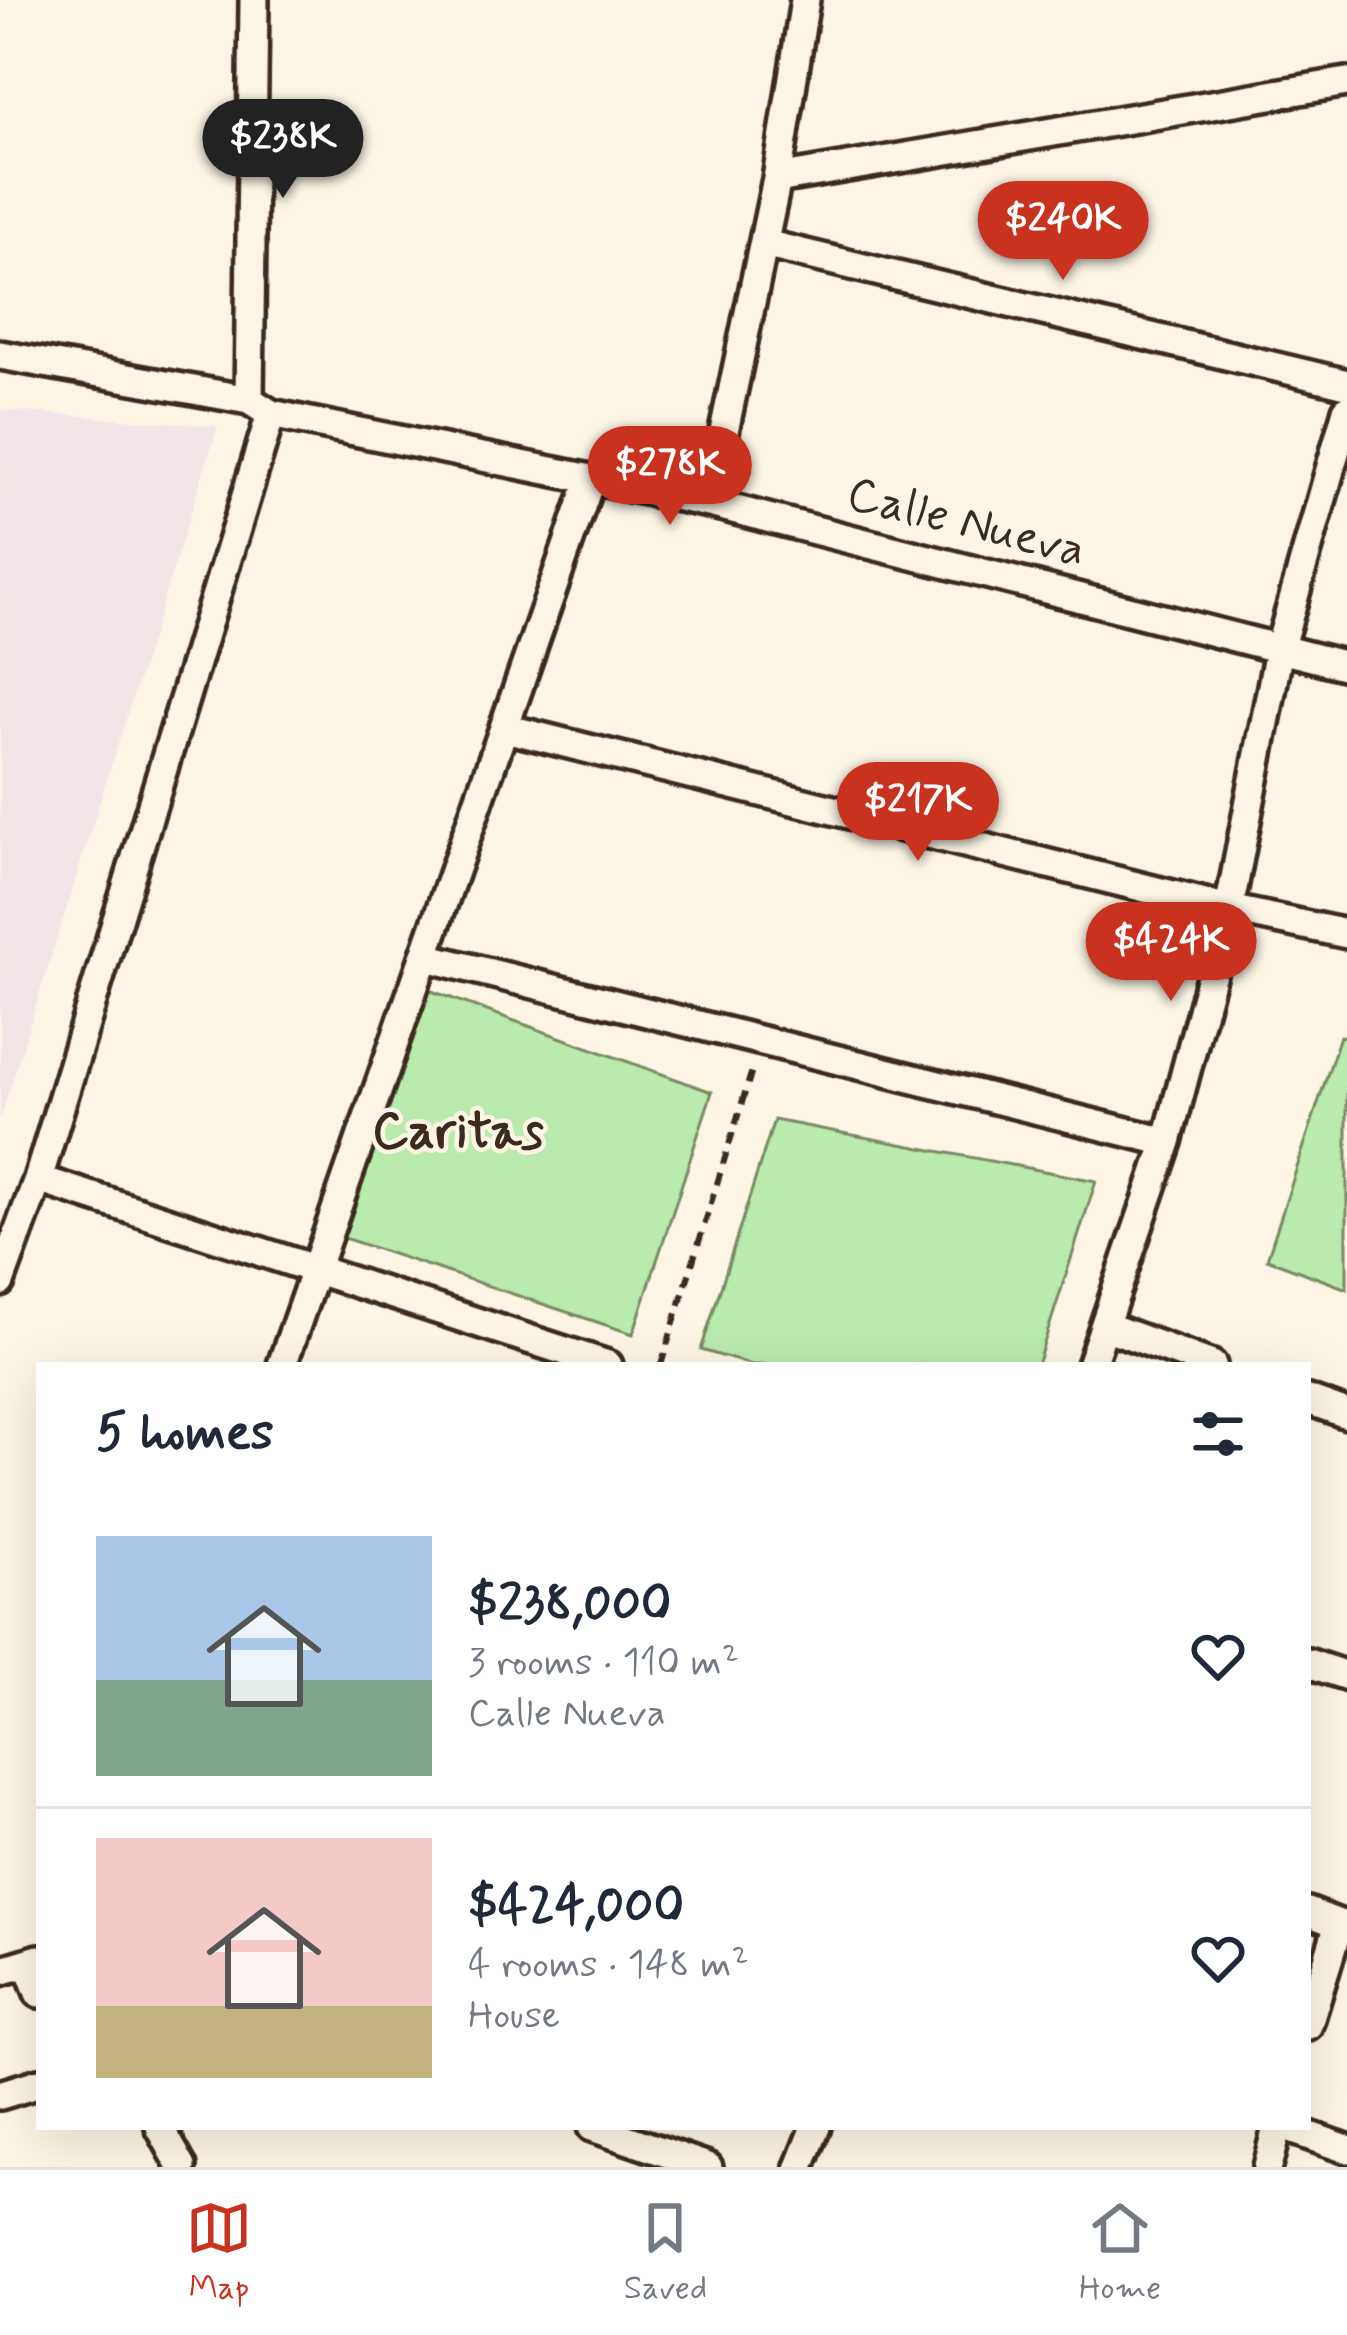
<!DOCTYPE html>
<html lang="en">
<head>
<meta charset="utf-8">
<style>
	body { margin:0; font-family:Mynerve,sans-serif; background:#f6f6f7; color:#1f2937; height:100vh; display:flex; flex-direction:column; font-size:45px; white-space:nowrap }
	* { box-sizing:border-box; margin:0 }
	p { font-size:39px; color:#747a83 }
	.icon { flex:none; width:66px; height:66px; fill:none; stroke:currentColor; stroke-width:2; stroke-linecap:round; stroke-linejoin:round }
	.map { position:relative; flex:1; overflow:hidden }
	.sheet { position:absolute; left:36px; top:1362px; width:1275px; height:768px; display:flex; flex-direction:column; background:#fff; border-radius:0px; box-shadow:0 12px 48px #0002 }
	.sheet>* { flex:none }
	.price { position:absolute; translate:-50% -102px; padding:0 27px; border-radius:42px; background:#c8321e; color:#fff; font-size:39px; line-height:78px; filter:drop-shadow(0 3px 6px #0008) }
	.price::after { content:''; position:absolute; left:50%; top:72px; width:36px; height:27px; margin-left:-18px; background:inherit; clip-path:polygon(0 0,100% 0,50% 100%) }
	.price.active { background:#222; color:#fff }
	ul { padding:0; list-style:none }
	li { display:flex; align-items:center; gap:36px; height:300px; padding:0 60px }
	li+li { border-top:3px solid #e0e1e3 }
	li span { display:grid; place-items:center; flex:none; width:336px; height:240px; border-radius:0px; color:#555 }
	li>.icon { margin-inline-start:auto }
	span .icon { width:144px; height:144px; fill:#fffc; stroke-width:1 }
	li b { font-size:51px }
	h2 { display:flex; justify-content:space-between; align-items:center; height:144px; padding:0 60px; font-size:51px }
	.tab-bar { display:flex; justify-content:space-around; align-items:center; height:168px; border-top:3px solid #e0e1e3; background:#fff; font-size:33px; color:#747a83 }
	.tab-bar a { display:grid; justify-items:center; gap:6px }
	.tab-bar .active { color:#c8321e }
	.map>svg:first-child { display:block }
	.built { fill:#f1e5e8 }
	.green { fill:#b8ebac; stroke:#7a8a65; stroke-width:3 }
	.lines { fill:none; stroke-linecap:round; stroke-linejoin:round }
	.minor-casing { stroke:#3b2a1e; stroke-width:36 }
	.path { stroke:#3b2a1e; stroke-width:6; stroke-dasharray:12 9; stroke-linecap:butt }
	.minor { stroke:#fcf5e5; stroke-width:27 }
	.labels { text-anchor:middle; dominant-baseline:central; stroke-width:9; stroke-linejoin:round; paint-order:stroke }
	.street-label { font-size:48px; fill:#3b2a1e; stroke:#fcf5e5 }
	.neighbourhood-label { font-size:51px; font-weight:bold; fill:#3b2a1e; stroke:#fcf5e5 }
</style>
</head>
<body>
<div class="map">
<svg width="1347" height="2167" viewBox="0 0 1347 2167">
	<rect width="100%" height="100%" fill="#fcf5e5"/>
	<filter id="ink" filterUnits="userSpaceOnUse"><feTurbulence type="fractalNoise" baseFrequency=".00833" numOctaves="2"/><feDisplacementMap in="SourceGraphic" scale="24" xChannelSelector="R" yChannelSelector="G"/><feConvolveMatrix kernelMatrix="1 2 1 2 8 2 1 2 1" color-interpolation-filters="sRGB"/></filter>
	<g filter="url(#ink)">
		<!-- built -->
		<path class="built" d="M 0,410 L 218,426 L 0,1120 Z"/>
		<!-- green -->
		<path class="green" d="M 426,989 L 712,1092 L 633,1334 L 341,1237 Z
			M 1340,1036 L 1347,1037 L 1347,1289 L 1267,1259 Z
			M 774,1120 L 1096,1181 L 1037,1365 L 752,1365 L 701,1350 Z"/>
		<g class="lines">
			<!-- minor casing -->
			<g class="minor-casing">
				<path id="minor" d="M 777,179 L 1347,82
					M 764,244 L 1347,384
					M 0,355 L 249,400 L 271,414 L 709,503 L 1347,666
					M 249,400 L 254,0
					M 709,503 L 777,179 L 805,0
					M 505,728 L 1229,909 L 1347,934
					M 426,957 L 1167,1142
					M 38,1179 L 608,1365
					M 0,1282 L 38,1179 L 271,414
					M 1105,1326 L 1212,1365
					M 282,1365 L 590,481
					M 1091,1365 L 1167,1142 L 1229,909 L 1279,650 L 1347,410
					M 1308,1400 L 1347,1414
					M 1308,1663 L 1347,1676
					M 1308,1912 L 1347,1927
					M 28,1964 L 39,1993
					M 0,1971 L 39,1959
					M 1308,2025 L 1339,1924
					M 0,2095 L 39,2083
					M 160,2127 L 182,2167
					M 592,2127 L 708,2167
					M 1284,2127 L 1347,2149
					M 800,2167 L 816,2127
					M 1267,2167 L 1277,2127"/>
			</g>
			<!-- path -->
			<path class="path" d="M 661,1365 L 753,1067"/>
			<!-- minor -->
			<use href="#minor" class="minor"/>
		</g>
	</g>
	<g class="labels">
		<!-- street labels -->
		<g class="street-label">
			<text transform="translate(966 523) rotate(14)">Calle Nueva</text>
		</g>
		<!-- neighbourhood labels -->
		<g class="neighbourhood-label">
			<text x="458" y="1133">Caritas</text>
		</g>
	</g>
</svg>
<b class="price active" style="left:283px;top:201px">$238K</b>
<b class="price" style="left:1063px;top:283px">$240K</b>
<b class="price" style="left:670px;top:528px">$278K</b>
<b class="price" style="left:918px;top:864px">$217K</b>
<b class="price" style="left:1171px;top:1004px">$424K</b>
<section class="sheet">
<h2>5 homes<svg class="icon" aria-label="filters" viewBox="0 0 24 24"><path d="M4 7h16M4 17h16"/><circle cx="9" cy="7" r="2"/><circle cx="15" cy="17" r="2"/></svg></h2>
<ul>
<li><span style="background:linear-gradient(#a9c7e8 60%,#7fa58c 0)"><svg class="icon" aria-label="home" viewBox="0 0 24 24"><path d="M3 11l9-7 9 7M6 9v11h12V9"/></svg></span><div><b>$238,000</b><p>3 rooms · 110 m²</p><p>Calle Nueva</p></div><svg class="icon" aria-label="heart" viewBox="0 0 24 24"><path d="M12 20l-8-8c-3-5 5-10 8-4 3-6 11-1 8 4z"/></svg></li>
<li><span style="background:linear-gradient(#f6c9c9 70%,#c2b280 0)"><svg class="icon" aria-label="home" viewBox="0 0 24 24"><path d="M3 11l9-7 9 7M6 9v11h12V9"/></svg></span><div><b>$424,000</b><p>4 rooms · 148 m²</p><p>House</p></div><svg class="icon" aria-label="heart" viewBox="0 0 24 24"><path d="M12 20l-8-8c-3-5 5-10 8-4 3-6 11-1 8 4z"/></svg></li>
</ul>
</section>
</div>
<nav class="tab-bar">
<a class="active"><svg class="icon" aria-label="map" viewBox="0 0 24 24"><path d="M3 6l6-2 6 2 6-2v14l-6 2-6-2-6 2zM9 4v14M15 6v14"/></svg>Map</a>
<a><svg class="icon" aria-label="saved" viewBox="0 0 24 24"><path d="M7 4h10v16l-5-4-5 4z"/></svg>Saved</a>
<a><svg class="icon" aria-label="home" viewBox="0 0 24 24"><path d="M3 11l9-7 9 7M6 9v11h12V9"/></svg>Home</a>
</nav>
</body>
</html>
